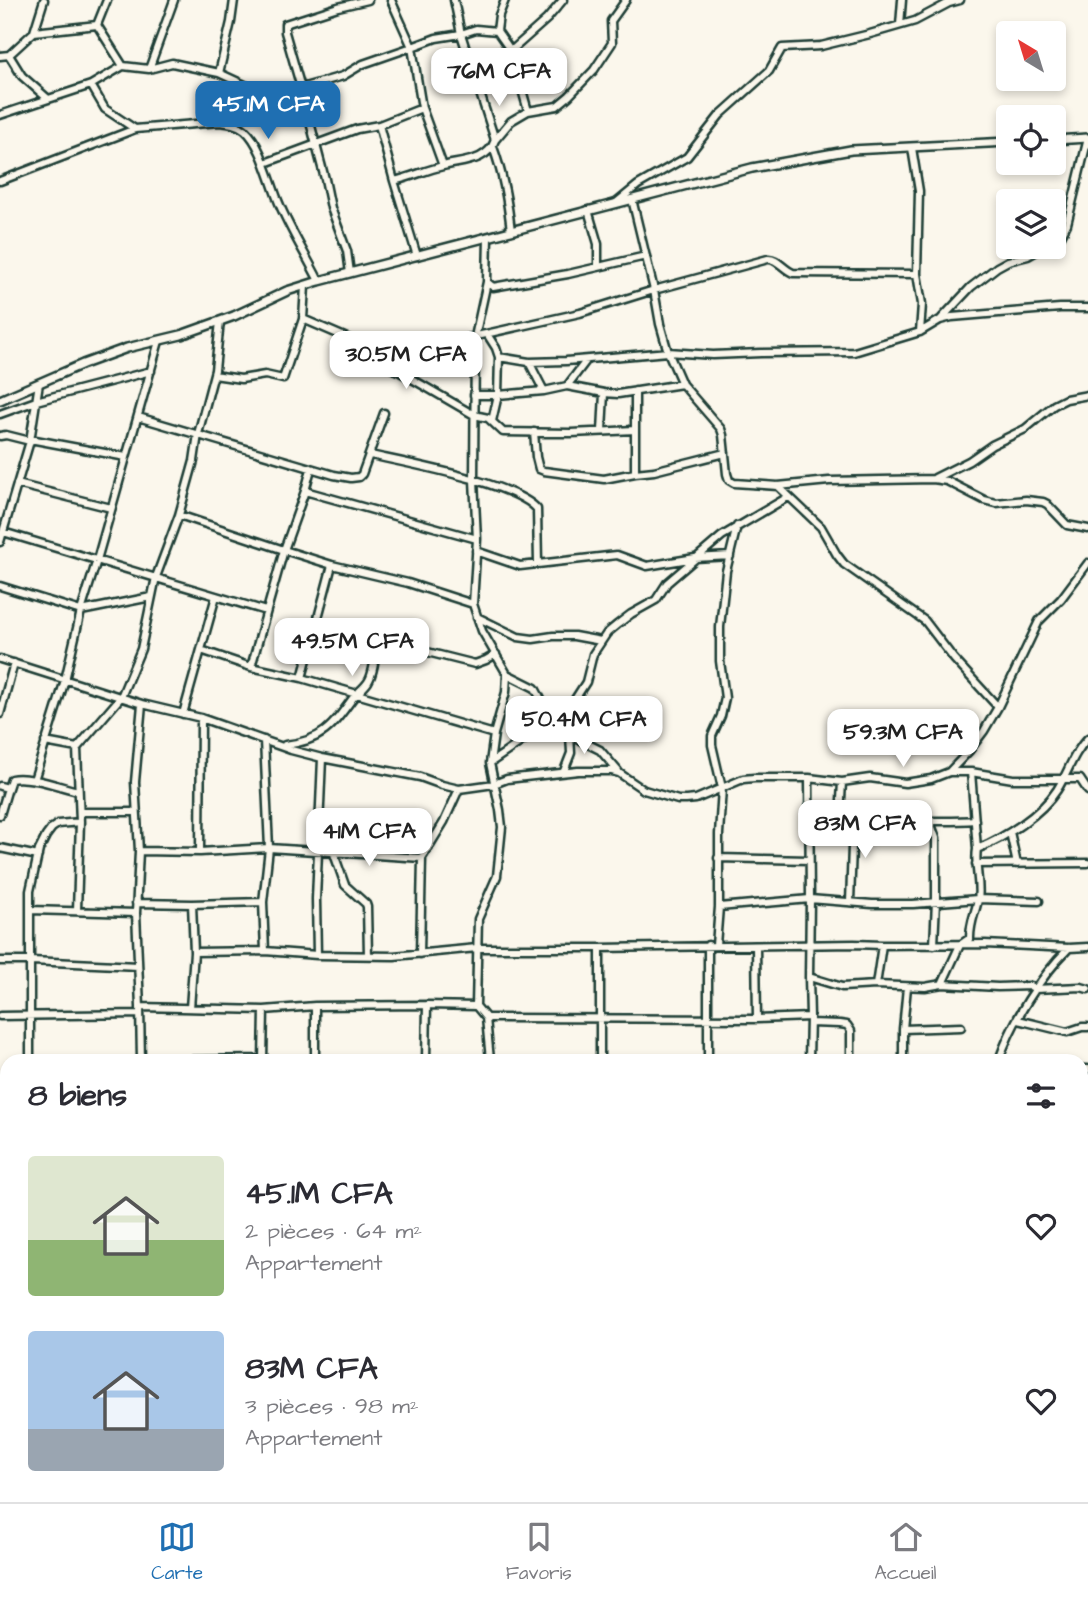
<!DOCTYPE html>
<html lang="fr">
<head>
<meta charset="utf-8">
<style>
	body { margin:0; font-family:"Architects Daughter",sans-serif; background:#f7f7f7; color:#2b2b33; height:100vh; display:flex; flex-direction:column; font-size:26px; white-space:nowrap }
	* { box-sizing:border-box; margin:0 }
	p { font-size:23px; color:#7c7c81 }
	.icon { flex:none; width:38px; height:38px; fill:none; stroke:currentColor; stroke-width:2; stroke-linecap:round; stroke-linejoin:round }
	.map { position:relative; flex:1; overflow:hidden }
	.details { position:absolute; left:0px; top:1054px; width:1088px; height:450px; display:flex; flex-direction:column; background:#fff; border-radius:21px 21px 0 0; box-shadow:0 4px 10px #0003 }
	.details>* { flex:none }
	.needle { width:46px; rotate:322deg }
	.tools { position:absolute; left:996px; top:21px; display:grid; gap:14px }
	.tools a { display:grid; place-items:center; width:70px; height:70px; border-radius:7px; background:#fff; box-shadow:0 4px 10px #0003; font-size:35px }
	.price { position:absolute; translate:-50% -60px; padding:0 16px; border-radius:14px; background:#fff; color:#222; font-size:23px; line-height:46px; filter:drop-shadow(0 2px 4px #0008) }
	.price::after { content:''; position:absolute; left:50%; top:42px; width:21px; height:16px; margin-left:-10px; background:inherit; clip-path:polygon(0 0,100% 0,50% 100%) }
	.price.on { background:#1f6fb2; color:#fff }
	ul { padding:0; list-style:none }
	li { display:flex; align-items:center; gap:21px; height:175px; padding:0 28px }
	li span { display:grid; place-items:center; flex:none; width:196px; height:140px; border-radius:7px; color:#555 }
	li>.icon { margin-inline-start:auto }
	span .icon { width:84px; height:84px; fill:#fffc; stroke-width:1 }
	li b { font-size:30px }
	h2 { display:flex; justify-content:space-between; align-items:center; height:84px; padding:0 28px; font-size:30px }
	.menu { display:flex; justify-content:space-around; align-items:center; height:98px; border-top:2px solid #e1e1e2; background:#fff; font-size:19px; color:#7c7c81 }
	.menu a { display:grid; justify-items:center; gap:4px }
	.menu .on { color:#1f6fb2 }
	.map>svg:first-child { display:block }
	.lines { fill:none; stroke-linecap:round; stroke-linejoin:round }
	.minor-casing { stroke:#1f3d34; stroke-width:11 }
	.tertiary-casing { stroke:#1f3d34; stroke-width:12 }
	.minor { stroke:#fbf7ec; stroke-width:6 }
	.tertiary { stroke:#fbf7ec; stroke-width:7 }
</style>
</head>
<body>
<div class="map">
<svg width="1088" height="1502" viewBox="0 0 1088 1502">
	<rect width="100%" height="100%" fill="#fbf7ec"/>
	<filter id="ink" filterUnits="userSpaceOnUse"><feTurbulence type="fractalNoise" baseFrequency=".0143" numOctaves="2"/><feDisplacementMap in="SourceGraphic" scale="14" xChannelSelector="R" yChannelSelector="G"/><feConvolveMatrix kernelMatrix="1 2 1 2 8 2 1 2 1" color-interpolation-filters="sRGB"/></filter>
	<g filter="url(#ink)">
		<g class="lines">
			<!-- minor casing -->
			<g class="minor-casing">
				<path id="minor" d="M 107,0 L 97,25 L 123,66
					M 368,0 L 338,7 L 285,24 L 285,32 L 301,88 L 343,76 L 363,64 L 412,47 L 391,0
					M 900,25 L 902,0
					M 497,31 L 511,51 L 528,111
					M 34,32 L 44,0
					M 511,51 L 547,19 L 563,0
					M 9,55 L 22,76 L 47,98
					M 0,56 L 9,55 L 34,32 L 97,25
					M 149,69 L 174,0
					M 219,73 L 231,22 L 234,0
					M 91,85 L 105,109 L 135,129
					M 0,115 L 91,85 L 123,66 L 149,69 L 172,63 L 219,73 L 262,93 L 301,88 L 325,179 L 331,208 L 347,251 L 350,273
					M 379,125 L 394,181
					M 495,140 L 511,121 L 528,111 L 557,106 L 569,96 L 594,70 L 612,43 L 611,21 L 626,0
					M 493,147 C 503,174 508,202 511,231
					M 912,148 L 919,191 L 917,274 L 922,304 L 920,332
					M 265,163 L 357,129 L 379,125 L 422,108
					M 443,166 L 422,108 L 412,47 L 436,38 L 461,34 L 476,29 L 497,31 L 499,15 L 505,0
					M 0,181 L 135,129 L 219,122 C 228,123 238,124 245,130 C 262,145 270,182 279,203 C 290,230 306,255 319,281
					M 632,199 L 654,290 L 660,324 L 668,352 L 682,384 L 721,429 L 723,435 L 727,474 L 729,480 L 734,483 L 778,486 L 829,481 L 933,479 L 947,481 L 984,500 L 996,503 L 1026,500 L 1043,502 L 1047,504 L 1067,525 L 1088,529
					M 616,203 L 638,185 L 687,157 L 720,115 L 769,71 L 782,48 L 821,46 L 870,34 L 915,21 L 949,3 L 960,0
					M 588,210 L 598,244 L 598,267
					M 488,237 L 487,282 L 493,287 L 568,274 L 646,256
					M 1054,241 L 1061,236 L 1067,224 L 1088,138
					M 417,256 L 394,181 C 411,177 426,170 443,166 C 461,161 488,162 495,140 L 461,34 L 454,0
					M 942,318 L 971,287 L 997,267 L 1008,261 L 1028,256 L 1044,247
					M 303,319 L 361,344 L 415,346 L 436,345 L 580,313 L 654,290 L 768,259 C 777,258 784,270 793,273 L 917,274
					M 487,334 L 496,348 L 499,357 L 529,362 L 566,361 L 668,352 L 713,355 L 761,353 L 854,352 L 920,332 L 940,320 L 952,317 L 1060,308 L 1088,308
					M 361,344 L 372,360 L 400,372 L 474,415 L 488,418 L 503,432 L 571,433 L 635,430
					M 529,362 L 544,391 L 567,386 L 604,393 L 618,394 L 682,384
					M 214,375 L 241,379 L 265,375 L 283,379 L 303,319 L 305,286
					M 567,386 L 586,361
					M 474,395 L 498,395 L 544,391
					M 0,414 L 36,401 L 151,371
					M 138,417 L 334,475 L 351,478 L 359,477 L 362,474 L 384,413
					M 492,421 L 498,395 L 499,357
					M 602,431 L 604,393
					M 534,432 L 536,457 L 539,469 L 544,471 L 604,479 L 635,473 L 654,471 L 725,453
					M 0,436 L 6,435 L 30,441
					M 30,439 L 126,457
					M 370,455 C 406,463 515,483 537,509 L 538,564
					M 635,473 L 635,391
					M 935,478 L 969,461 L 992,445 L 1025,429 L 1054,405 L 1066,399 L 1088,395
					M 17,484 L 111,508
					M 778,486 L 821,527 L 837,555 L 844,564 L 925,621 L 954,659 L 998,707
					M 305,491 L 477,539
					M 179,515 L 284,550 L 332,565 L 408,583 L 473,604
					M 3,532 L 266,611
					M 0,542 L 30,441 L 39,383
					M 476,551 L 520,566 L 617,555 L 647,566 L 695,558 L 730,556
					M 0,586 L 81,611 L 151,597
					M 477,617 L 518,637 L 533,639 L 553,636 L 574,636 L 601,641
					M 316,624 L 475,664 L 486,660 L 496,654
					M 201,650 L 251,667 L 302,678 L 494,734
					M 0,659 L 142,704 L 201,718 L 291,750 L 322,758 L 420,777 L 442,785 L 459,789 L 494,784 L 507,779 L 578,771 L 612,771 L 619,773 L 644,790 L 678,800 L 686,800 L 696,799 L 743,779 L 754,778 L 809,778 L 842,782 L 870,778 L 905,783 L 931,779 L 949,772 L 971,772 L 1013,779 L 1080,779 L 1088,791
					M 251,667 L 284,550 L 305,491 L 311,469
					M 507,674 L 535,688 L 552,720 L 578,739 L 600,750 L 618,771
					M 302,678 L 332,565
					M 0,714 L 14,663
					M 183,714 L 216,596
					M 264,740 L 269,848 L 263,902 L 265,951
					M 45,742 L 77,748 L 121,697 L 141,649 L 156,577 L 179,515 L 194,461 L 198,434 L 215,370 L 220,321
					M 285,745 C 322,741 332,727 353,698 C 358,692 364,688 368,682 C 375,671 375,652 377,639
					M 77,748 L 80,822 L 77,910
					M 490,763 L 568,710 L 586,682 L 593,654 L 607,633 L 618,624 L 631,614 L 656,600 L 667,583 L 722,536 L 788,497
					M 564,771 L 571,753 L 570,734
					M 949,772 L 969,751 L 984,731 L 998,707 L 1039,621 L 1061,599 L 1088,563
					M 971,772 L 977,849
					M 809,778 L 810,899 L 809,977 L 810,1017
					M 34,780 L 65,680 L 81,611 L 97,560 L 159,341
					M 0,786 L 8,788 L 11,779 C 29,775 60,787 78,791
					M 80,812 L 136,812
					M 0,815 L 8,788
					M 840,817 L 842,782
					M 808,818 C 864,816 919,824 975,820
					M 930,822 L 936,838 L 936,901 L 934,945
					M 1010,832 L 1017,864
					M 0,848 L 38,856
					M 139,851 L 200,852 L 269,848 L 422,858
					M 333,851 L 345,885 L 366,904 L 367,907 L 368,955
					M 200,852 L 201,718
					M 718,858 L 809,860
					M 976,864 L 1088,863
					M 850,902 L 853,818
					M 136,903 L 192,904 L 263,902
					M 719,907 L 810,899 L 872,904 L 913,904 L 978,899 L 1039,901
					M 30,910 L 136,913
					M 716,945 L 719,907 L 719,834 L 722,788 L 712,745 L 712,736 L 721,716 L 725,698 L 720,661 L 720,627 L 726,571 L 737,526
					M 882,945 L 985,944 L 1069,948 L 1088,947
					M 756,946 L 757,1019
					M 600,948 L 600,1060
					M 194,952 L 265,951 L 317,955 L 394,956 L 477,948 L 600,948 L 854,944 L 882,945 L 876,985
					M 420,954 L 422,858 L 444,822 L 459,789
					M 317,955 L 316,899 L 322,758
					M 0,961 L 31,961 L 138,966
					M 809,977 L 842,987 L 876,985 L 925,987 L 942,984 L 960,945 L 970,938 C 970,922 975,914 978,900 C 981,883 974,866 977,849 C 1004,838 1041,815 1057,790 C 1068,773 1073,753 1088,738
					M 942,984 L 998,987 L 1030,986 L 1035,989 L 1081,987 L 1088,989
					M 315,1006 L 315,1060
					M 476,1006 L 478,919 L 497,876 L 502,827 L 500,810 L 490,763 L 494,734 L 506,692 L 507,674 L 482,631 L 473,604 L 477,539 L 474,480 L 475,337 L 487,282
					M 140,1007 L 264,1010 L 315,1006 L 427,1005 L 476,1006 L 486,1018 L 490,1060
					M 190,1008 L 194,952 L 192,904
					M 0,1016 L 140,1014
					M 486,1018 L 757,1019 L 810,1017 L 809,1060
					M 1018,1020 L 1067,1032 L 1082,1027 L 1088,1027
					M 810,1023 L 840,1024 L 847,1025 L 851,1031 L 851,1060
					M 903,1029 L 961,1027
					M 30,1060 L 30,891 L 39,850 L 46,836 L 52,828 L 58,824 L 80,822
					M 141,1060 L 140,1007 L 136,913 L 139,851 L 135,782 L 142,704
					M 192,1060 L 263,1059
					M 263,1060 L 264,1010
					M 426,1060 L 427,1005
					M 708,1060 L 708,945
					M 903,1060 L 903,1029 L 907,987
					M 999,1060 C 1013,1020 1039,978 1069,948
					M 1082,1069 L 1088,1069
					M 0,1082 L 7,1074
					M 0,1091 L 7,1094
					M 0,1191 L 7,1193
					M 0,1257 L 7,1256
					M 1082,1293 L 1085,1203 L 1085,1124 L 1088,1079
					M 0,1312 L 7,1312
					M 1082,1336 L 1088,1336
					M 0,1390 L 7,1390
					M 1082,1420 L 1088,1421
					M 0,1447 L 7,1446
					M 1082,1461 L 1088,1461
					M 15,1496 L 15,1502
					M 118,1496 L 118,1502
					M 175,1496 L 175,1502
					M 232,1496 L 233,1502
					M 266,1496 L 266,1502
					M 619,1496 L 622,1502
					M 692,1496 L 701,1502
					M 875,1500 L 915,1502 L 981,1502
					M 362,1502 L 362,1496
					M 414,1502 L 414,1496
					M 648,1502 L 651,1496
					M 749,1502 L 755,1496
					M 774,1502 L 782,1502
					M 789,1502 L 797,1496
					M 857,1502 L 875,1500 L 875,1498
					M 996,1502 L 1007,1501 L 1020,1496"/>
			</g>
			<!-- tertiary casing -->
			<g class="tertiary-casing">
				<path id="tertiary" d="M 1054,140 L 1088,138
					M 0,400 L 83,364 L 127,348 L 181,335 L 234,316 L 287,291 L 319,281 L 752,168 L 851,150 L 1008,142"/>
			</g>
			<!-- minor -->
			<use href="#minor" class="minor"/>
			<!-- tertiary -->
			<use href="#tertiary" class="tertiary"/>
		</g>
	</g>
</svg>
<div class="tools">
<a><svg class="needle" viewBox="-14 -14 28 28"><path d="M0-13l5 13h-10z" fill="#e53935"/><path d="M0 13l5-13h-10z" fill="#7c7c81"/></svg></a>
<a><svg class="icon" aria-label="locate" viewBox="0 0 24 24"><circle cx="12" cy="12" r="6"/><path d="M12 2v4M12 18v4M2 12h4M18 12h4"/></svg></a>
<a><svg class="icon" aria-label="layers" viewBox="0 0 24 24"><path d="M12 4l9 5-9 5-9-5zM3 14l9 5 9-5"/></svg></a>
</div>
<b class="price" style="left:499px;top:108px">76M CFA</b>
<b class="price on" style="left:268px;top:141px">45.1M CFA</b>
<b class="price" style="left:406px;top:391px">30.5M CFA</b>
<b class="price" style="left:352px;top:678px">49.5M CFA</b>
<b class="price" style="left:584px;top:756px">50.4M CFA</b>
<b class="price" style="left:903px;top:769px">59.3M CFA</b>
<b class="price" style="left:865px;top:860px">83M CFA</b>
<b class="price" style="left:369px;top:868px">41M CFA</b>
<section class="details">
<h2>8 biens<svg class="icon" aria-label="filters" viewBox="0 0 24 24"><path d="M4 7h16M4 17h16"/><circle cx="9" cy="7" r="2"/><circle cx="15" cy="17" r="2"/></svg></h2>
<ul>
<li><span style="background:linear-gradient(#dfe7d0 60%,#8fb573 0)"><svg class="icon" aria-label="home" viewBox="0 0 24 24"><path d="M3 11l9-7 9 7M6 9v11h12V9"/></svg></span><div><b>45.1M CFA</b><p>2 pièces · 64 m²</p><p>Appartement</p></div><svg class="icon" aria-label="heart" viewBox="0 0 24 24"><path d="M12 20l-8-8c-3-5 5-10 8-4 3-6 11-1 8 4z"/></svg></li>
<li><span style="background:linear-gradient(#a9c7e8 70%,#9aa5b1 0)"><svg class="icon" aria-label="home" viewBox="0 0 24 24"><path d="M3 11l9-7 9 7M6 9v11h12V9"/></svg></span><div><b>83M CFA</b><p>3 pièces · 98 m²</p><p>Appartement</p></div><svg class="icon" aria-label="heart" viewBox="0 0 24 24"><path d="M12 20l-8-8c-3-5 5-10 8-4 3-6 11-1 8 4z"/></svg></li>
</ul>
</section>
</div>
<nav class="menu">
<a class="on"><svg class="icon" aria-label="map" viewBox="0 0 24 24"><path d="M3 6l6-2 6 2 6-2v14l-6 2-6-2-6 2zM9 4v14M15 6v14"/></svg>Carte</a>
<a><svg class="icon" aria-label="saved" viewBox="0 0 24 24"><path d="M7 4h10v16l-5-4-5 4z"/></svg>Favoris</a>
<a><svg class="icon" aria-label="home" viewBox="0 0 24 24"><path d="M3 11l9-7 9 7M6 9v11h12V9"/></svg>Accueil</a>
</nav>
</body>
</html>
